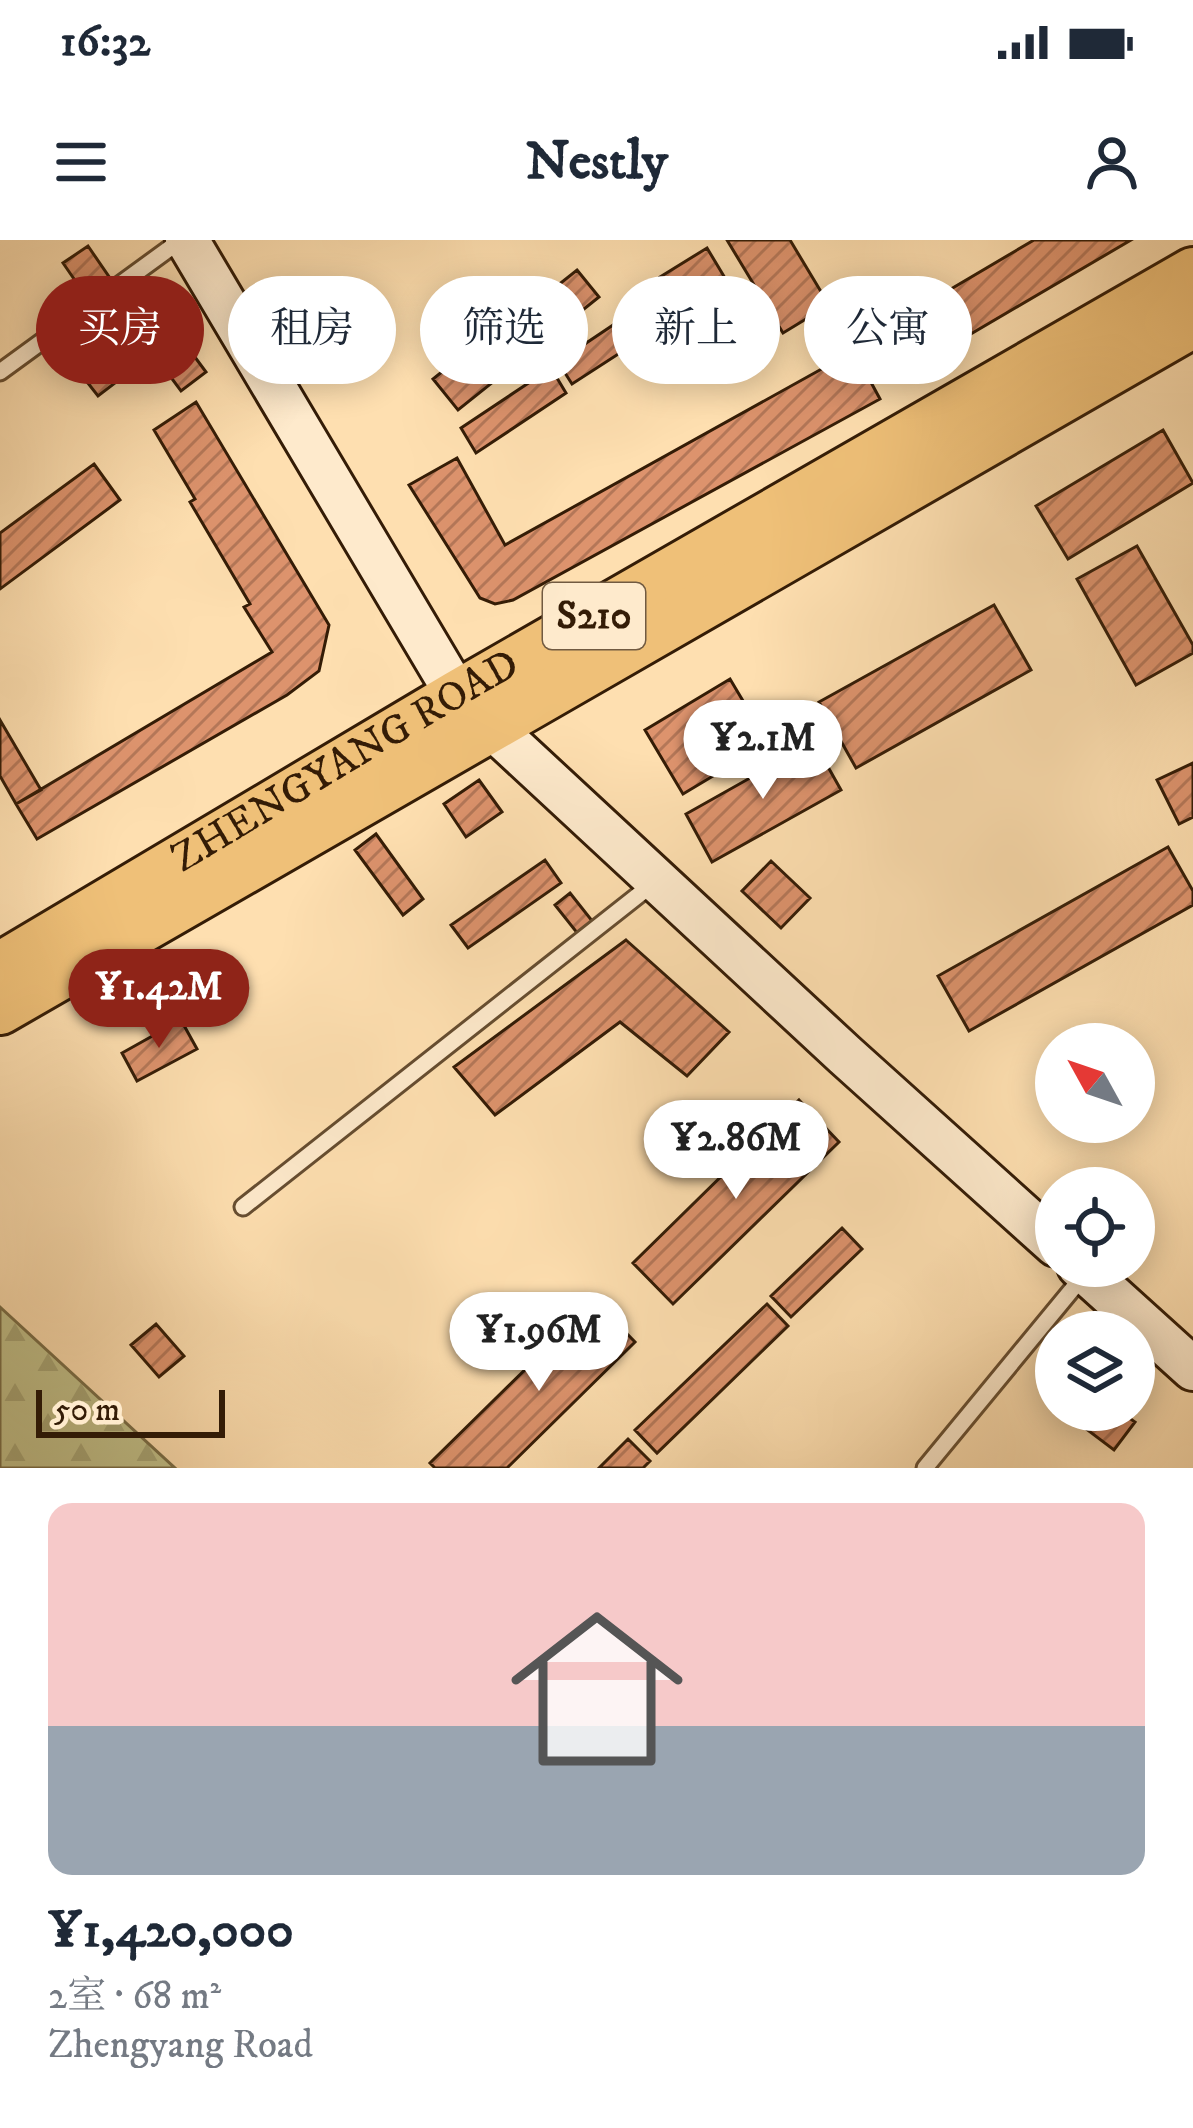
<!DOCTYPE html>
<html lang="zh">
<head>
<meta charset="utf-8">
<style>
	body { margin:0; font-family:"IM FELL DW Pica","Noto Serif SC",serif; background:#f2f2f3; color:#1f2937; height:100vh; display:flex; flex-direction:column; font-size:45px; white-space:nowrap }
	* { box-sizing:border-box; margin:0 }
	p { font-size:39px; color:#747a83 }
	.icon { flex:none; width:66px; height:66px; fill:none; stroke:currentColor; stroke-width:2; stroke-linecap:round; stroke-linejoin:round }
	.map { position:relative; height:1228px; overflow:hidden }
	.side { display:flex; flex-direction:column; background:#fff; flex:1 }
	.side>* { flex:none }
	.guide { position:absolute; left:36px; top:36px; width:1122px; height:108px; display:flex; gap:24px }
	.needle { width:78px; rotate:310deg }
	.buttons { position:absolute; left:1035px; top:783px; display:grid; gap:24px }
	.buttons a { display:grid; place-items:center; width:120px; height:120px; border-radius:50%; background:#fff; box-shadow:0 6px 30px #0003; font-size:60px }
	.scale { position:absolute; left:36px; bottom:30px; width:189px; box-sizing:border-box; padding-left:12px; border:6px solid #341c06; border-top:0; font-size:33px; line-height:42px; white-space:nowrap; color:#341c06; -webkit-text-stroke:9px #feeacc; paint-order:stroke }
	.price { position:absolute; translate:-50% -102px; padding:0 27px; border-radius:42px; background:#fff; color:#222; font-size:39px; line-height:78px; filter:drop-shadow(0 3px 6px #0008) }
	.price::after { content:''; position:absolute; left:50%; top:72px; width:36px; height:27px; margin-left:-18px; background:inherit; clip-path:polygon(0 0,100% 0,50% 100%) }
	.price.selected { background:#8f2418; color:#fff }
	ul { padding:0; list-style:none }
	li { display:grid; align-content:center; gap:24px; height:636px; padding:0 48px }
	li span { display:grid; place-items:center; height:372px; border-radius:24px; color:#555 }
	li>.icon { margin-inline-start:auto }
	span .icon { width:216px; height:216px; fill:#fffc; stroke-width:1 }
	li b { font-size:51px }
	.pill { padding:0 42px; border-radius:54px; background:#fff; box-shadow:0 6px 30px #0003; font-size:42px; line-height:108px }
	.pill.selected { background:#8f2418; color:#fff }
	.status { display:flex; justify-content:space-between; align-items:center; height:84px; padding:0 60px; background:#fff; direction:ltr }
	.status svg { height:33px; fill:currentColor }
	header { display:flex; justify-content:space-between; align-items:center; height:156px; padding:0 48px; background:#fff; font-size:54px; font-weight:700 }
	.map>svg:first-child { display:block }
	.forest { fill:url(#forest-firs); stroke:#7a6e48; stroke-width:3 }
	.building { fill:url(#building-hatch); stroke:#341c06; stroke-width:3 }
	.lines { fill:none; stroke-linecap:round; stroke-linejoin:round }
	.lane-casing { stroke:#664d30; stroke-width:21 }
	.secondary-casing { stroke:#341c06; stroke-width:48 }
	.primary-casing { stroke:#341c06; stroke-width:54 }
	.lane { stroke:#feeacc; stroke-width:15 }
	.secondary { stroke:#feeacc; stroke-width:42 }
	.primary { stroke:#efc078; stroke-width:48 }
	.labels { text-anchor:middle; dominant-baseline:central; stroke-width:12; stroke-linejoin:round; paint-order:stroke }
	.shield { fill:#feeacc; stroke:#715a41; stroke-width:3 }
	.shield-label { font-size:39px; font-weight:bold; fill:#341c06 }
	.street-label { font-size:42px; fill:#341c06; stroke:#feeacc }
</style>
</head>
<body>
<div class="status"><b>16:32</b><svg viewBox="0 0 49 12"><path d="M0 12V9h3v3zM5 12V6h3v6zM10 12V3h3v9zM15 12V0h3v12zM26 1h20v11H26zM47 4h2v5h-2z"/></svg></div>
<header><svg class="icon" aria-label="menu" viewBox="0 0 24 24"><path d="M4 6h16M4 12h16M4 18h16"/></svg>Nestly<svg class="icon" aria-label="person" viewBox="0 0 24 24"><circle cx="12" cy="8" r="4"/><path d="M4 21q1-7 8-7t8 7"/></svg></header>
<div class="map">
<svg width="1193" height="1228" viewBox="0 0 1193 1228">
	<defs>
		<pattern id="forest-firs" width="22" height="20" patternUnits="userSpaceOnUse" patternTransform="scale(3)"><rect width="22" height="20" fill="#c1c18b"/><path d="M5 1l3.5 6h-7zM16 11l3.5 6h-7z" fill="#a6a576"/></pattern>
		<pattern id="building-hatch" width="6" height="6" patternUnits="userSpaceOnUse" patternTransform="scale(3)"><rect width="6" height="6" fill="#dd936d"/><path d="M-1 1l2-2M0 6l6-6M5 7l2-2" fill="none" stroke="#b47758"/></pattern>
	</defs>
	<rect width="100%" height="100%" fill="#fedfb0"/>
	<filter id="stains"><feTurbulence type="fractalNoise" baseFrequency=".00167" numOctaves="4"/><feColorMatrix values="0 0 0 0 .2 0 0 0 0 .09 0 0 0 0 .02 0 0 0 .5 -.17"/></filter>
	<radialGradient id="worn" r=".72"><stop offset=".6" stop-color="#630" stop-opacity="0"/><stop offset="1" stop-color="#630" stop-opacity=".3"/></radialGradient>
	<!-- forest -->
	<path class="forest" d="M 0,1067 L 175,1228 L 0,1228 Z"/>
	<!-- building -->
	<path class="building" d="M 727,0 L 790,0 L 829,65 L 783,93 Z
		M 1034,0 L 1131,0 L 901,135 L 878,92 Z
		M 88,6 L 114,44 L 90,62 L 63,23 Z
		M 707,8 L 728,43 L 572,144 L 558,122 L 619,81 L 616,76 L 665,46 L 660,37 Z
		M 577,30 L 599,57 L 458,170 L 433,139 L 454,122 L 467,138 L 501,110 L 484,89 L 518,61 L 532,78 L 563,53 L 557,46 Z
		M 166,78 L 206,132 L 181,151 L 141,97 Z
		M 132,94 L 149,117 L 98,156 L 80,133 Z
		M 854,111 L 880,159 L 513,360 L 495,364 L 480,358 L 409,245 L 457,218 L 505,305 Z
		M 551,128 L 566,153 L 476,213 L 461,188 Z
		M 196,162 L 329,385 L 319,431 L 287,455 L 37,599 L 16,564 L 272,412 L 244,367 L 250,364 L 190,262 L 195,259 L 154,190 Z
		M 1163,190 L 1193,243 L 1068,319 L 1036,266 Z
		M 94,224 L 120,260 L 0,349 L 0,293 Z
		M 1137,306 L 1193,405 L 1193,413 L 1136,445 L 1077,339 Z
		M 994,365 L 1031,430 L 856,528 L 819,462 Z
		M 730,439 L 768,503 L 683,554 L 645,490 Z
		M 0,480 L 41,550 L 16,564 L 0,536 Z
		M 814,502 L 841,550 L 712,622 L 686,574 Z
		M 1193,523 L 1193,577 L 1179,584 L 1157,540 Z
		M 479,540 L 502,572 L 466,597 L 444,564 Z
		M 376,594 L 423,659 L 403,675 L 355,610 Z
		M 1168,607 L 1193,651 L 1193,665 L 969,791 L 938,736 Z
		M 545,620 L 561,643 L 468,708 L 451,685 Z
		M 771,621 L 810,658 L 781,688 L 742,651 Z
		M 570,653 L 593,682 L 578,694 L 555,665 Z
		M 626,700 L 729,792 L 687,836 L 620,782 L 495,875 L 454,827 Z
		M 181,780 L 197,809 L 137,841 L 122,813 Z
		M 799,860 L 839,902 L 673,1064 L 633,1023 Z
		M 842,988 L 862,1009 L 791,1077 L 771,1056 Z
		M 595,1061 L 635,1102 L 507,1228 L 435,1228 L 430,1223 Z
		M 767,1064 L 788,1086 L 657,1213 L 635,1190 Z
		M 156,1084 L 184,1116 L 159,1137 L 131,1105 Z
		M 1067,1170 L 1118,1170 L 1135,1182 L 1114,1210 L 1065,1173 Z
		M 628,1199 L 650,1221 L 643,1228 L 599,1228 Z"/>
	<g class="lines">
		<!-- lane casing -->
		<g class="lane-casing">
			<path id="lane" d="M 0,132 L 181,0
				M 243,967 L 655,642
				M 925,1228 L 1084,1035"/>
		</g>
		<!-- secondary casing -->
		<g class="secondary-casing">
			<path id="secondary" d="M 187,0 L 457,455 L 845,815 L 1056,1005
				M 1079,1026 L 1193,1129"/>
		</g>
		<!-- primary casing -->
		<g class="primary-casing">
			<g id="primary">
				<path id="s1" d="M 0,727 L 457,455 L 1193,32"/>
				<path d="M 0,770 L 1193,83"/>
			</g>
		</g>
		<!-- lane -->
		<use href="#lane" class="lane"/>
		<!-- secondary -->
		<use href="#secondary" class="secondary"/>
		<!-- primary -->
		<use href="#primary" class="primary"/>
	</g>
	<g class="labels">
		<!-- shield labels -->
		<rect class="shield" x="543" y="343" width="102" height="66" rx="9"/>
		<g class="shield-label">
			<text x="594" y="376">S210</text>
		</g>
		<!-- street labels -->
		<g class="street-label">
			<text stroke="none"><textPath href="#s1" startOffset="402">ZHENGYANG ROAD</textPath></text>
		</g>
	</g>
	<rect width="100%" height="100%" filter="url(#stains)"/>
	<rect width="100%" height="100%" fill="url(#worn)"/>
</svg>
<div class="buttons">
<a><svg class="needle" viewBox="-14 -14 28 28"><path d="M0-13l5 13h-10z" fill="#e53935"/><path d="M0 13l5-13h-10z" fill="#747a83"/></svg></a>
<a><svg class="icon" aria-label="locate" viewBox="0 0 24 24"><circle cx="12" cy="12" r="6"/><path d="M12 2v4M12 18v4M2 12h4M18 12h4"/></svg></a>
<a><svg class="icon" aria-label="layers" viewBox="0 0 24 24"><path d="M12 4l9 5-9 5-9-5zM3 14l9 5 9-5"/></svg></a>
</div>
<div class="scale">50 m</div>
<b class="price" style="left:763px;top:562px">¥2.1M</b>
<b class="price selected" style="left:159px;top:811px">¥1.42M</b>
<b class="price" style="left:736px;top:962px">¥2.86M</b>
<b class="price" style="left:539px;top:1154px">¥1.96M</b>
<div class="guide">
<a class="pill selected">买房</a>
<a class="pill">租房</a>
<a class="pill">筛选</a>
<a class="pill">新上</a>
<a class="pill">公寓</a>
</div>
</div>
<section class="side">
<ul>
<li><span style="background:linear-gradient(#f6c9c9 60%,#9aa5b1 0)"><svg class="icon" aria-label="home" viewBox="0 0 24 24"><path d="M3 11l9-7 9 7M6 9v11h12V9"/></svg></span><div><b>¥1,420,000</b><p>2室 · 68 m²</p><p>Zhengyang Road</p></div></li>
</ul>
</section>
</body>
</html>
